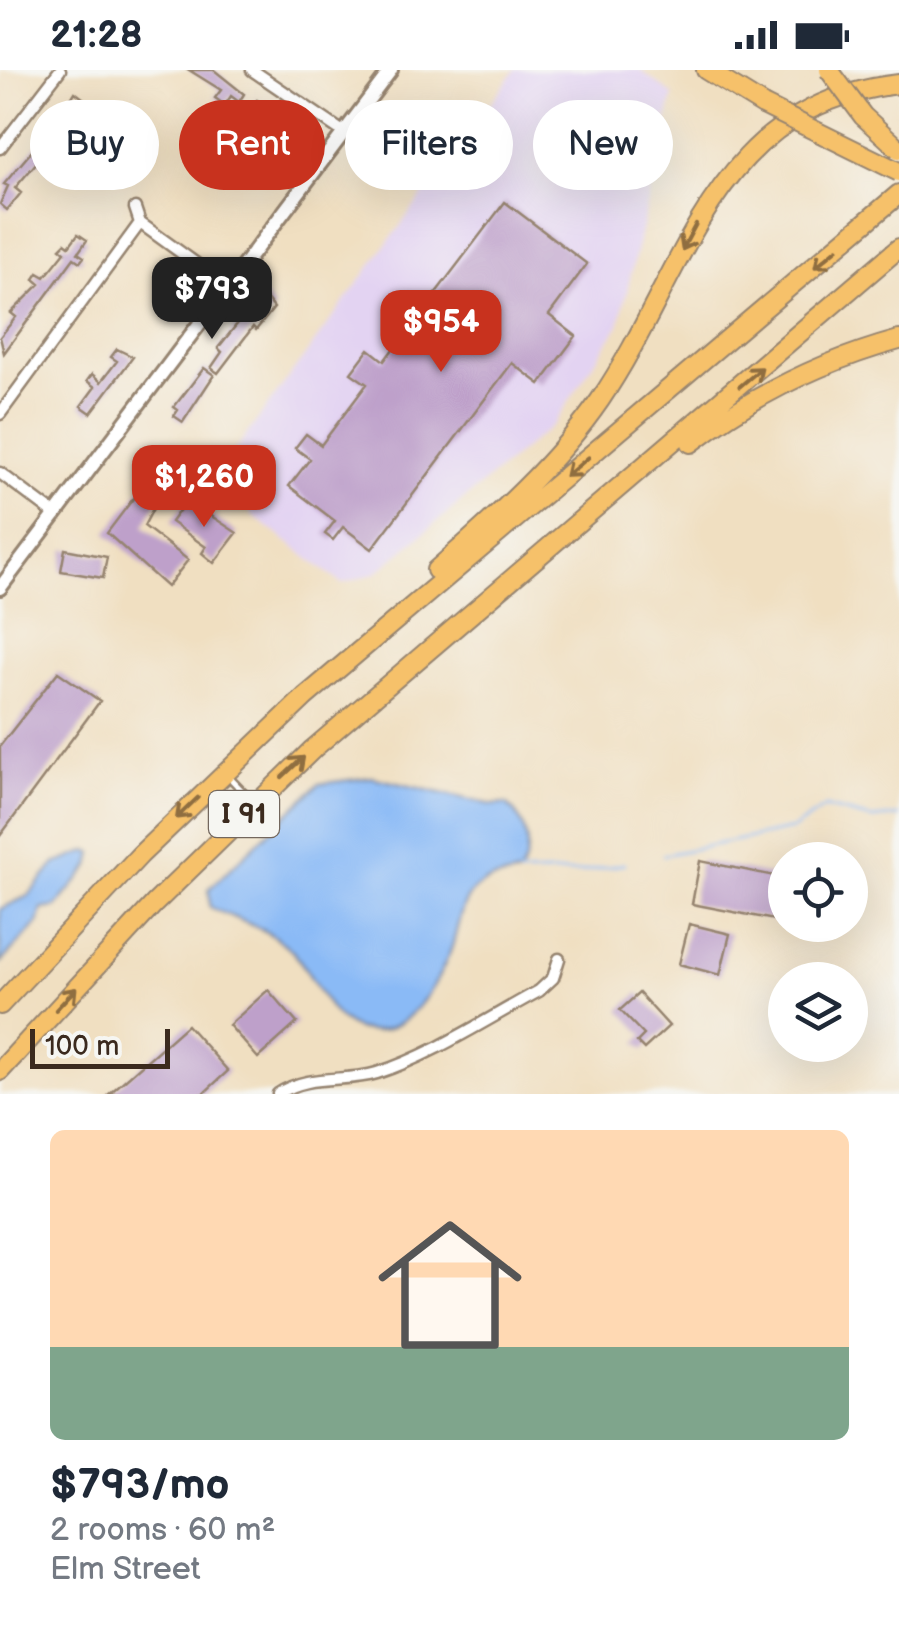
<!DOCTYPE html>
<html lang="en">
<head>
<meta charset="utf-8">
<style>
	body { margin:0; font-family:"Balsamiq Sans",sans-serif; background:#f6f6f7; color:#1f2937; height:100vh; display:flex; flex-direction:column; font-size:38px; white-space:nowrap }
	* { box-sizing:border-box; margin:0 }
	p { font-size:32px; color:#747a83 }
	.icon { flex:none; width:55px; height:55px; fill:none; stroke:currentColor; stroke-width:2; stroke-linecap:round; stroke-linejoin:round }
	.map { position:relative; height:1024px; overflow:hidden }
	.panel { display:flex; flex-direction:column; background:#fff; flex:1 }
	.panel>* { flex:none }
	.guide { position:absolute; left:30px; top:30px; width:840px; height:90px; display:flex; gap:20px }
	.buttons { position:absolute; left:768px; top:772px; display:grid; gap:20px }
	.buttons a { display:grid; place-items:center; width:100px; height:100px; border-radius:50%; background:#fff; box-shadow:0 10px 40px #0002; font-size:50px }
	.scale { position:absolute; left:30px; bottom:25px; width:140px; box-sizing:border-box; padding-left:10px; border:5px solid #3b2a1e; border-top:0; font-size:28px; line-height:35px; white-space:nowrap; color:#3b2a1e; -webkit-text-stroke:8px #f6f6f2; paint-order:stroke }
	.price { position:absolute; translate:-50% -85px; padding:0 22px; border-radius:20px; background:#c8321e; color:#fff; font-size:32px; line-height:65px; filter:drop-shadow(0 2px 5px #0008) }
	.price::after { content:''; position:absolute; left:50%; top:60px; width:30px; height:22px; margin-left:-15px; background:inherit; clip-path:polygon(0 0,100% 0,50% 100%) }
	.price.selected { background:#222; color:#fff }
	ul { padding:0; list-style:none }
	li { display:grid; align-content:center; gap:20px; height:530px; padding:0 50px }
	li+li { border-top:2px solid #e0e1e3 }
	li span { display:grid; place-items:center; height:310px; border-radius:15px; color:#555 }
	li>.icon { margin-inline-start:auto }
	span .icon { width:180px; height:180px; fill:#fffc; stroke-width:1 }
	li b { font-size:42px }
	.pill { padding:0 35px; border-radius:45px; background:#fff; box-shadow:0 10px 40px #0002; font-size:35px; line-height:90px }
	.pill.selected { background:#c8321e; color:#fff }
	.status { display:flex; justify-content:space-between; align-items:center; height:70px; padding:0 50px; background:#fff; direction:ltr }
	.status svg { height:28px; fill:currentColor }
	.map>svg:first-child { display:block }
	.built { fill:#e3d3f2 }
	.water { fill:#8abaf6; stroke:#62728a; stroke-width:2.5 }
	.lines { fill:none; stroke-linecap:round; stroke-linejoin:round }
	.stream { stroke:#8abaf6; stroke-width:2.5 }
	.building { fill:#bea0ca }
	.service-casing { stroke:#968470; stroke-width:10 }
	.minor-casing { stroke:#968470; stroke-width:15 }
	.tertiary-casing { stroke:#968470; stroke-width:18 }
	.motorway-casing { stroke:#968470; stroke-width:22 }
	.service { stroke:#fff; stroke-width:5 }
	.minor { stroke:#fff; stroke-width:10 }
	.tertiary { stroke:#fff; stroke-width:12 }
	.motorway { stroke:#f6c16b; stroke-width:18 }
	.motorway-bridge-casing { stroke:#968470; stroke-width:22; stroke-linecap:butt }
	.motorway-bridge { stroke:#f6c16b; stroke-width:18 }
	.oneway { stroke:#8f6e41 }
	.labels { text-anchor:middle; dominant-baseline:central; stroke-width:8; stroke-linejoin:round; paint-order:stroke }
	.shield { fill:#f6f6f2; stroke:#73675e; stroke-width:2.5 }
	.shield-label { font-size:28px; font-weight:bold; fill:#3b2a1e }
</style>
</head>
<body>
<div class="status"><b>21:28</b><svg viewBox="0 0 49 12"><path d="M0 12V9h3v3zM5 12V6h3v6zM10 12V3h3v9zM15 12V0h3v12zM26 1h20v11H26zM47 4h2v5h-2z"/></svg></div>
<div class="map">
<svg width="899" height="1024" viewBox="0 0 899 1024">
	<rect width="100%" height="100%" fill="#f6f6f2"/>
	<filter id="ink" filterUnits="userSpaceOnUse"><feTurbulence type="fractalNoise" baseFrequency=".01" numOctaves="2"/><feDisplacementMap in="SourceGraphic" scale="20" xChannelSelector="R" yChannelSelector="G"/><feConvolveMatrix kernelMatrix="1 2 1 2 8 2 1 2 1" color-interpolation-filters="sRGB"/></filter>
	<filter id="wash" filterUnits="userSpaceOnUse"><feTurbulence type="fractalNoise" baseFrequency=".0048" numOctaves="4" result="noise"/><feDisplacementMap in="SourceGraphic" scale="40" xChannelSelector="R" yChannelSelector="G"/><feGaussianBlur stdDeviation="2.25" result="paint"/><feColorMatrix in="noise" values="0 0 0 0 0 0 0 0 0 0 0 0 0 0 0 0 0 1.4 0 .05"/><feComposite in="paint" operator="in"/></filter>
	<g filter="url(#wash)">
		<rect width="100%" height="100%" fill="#f0dfc1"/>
		<!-- built -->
		<path class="built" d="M 515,0 L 640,0 L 673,25 L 619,255 L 554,354 L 376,503 L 342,514 L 251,444 L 248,424 L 222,398 Z"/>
		<!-- water -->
		<path class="water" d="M 371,707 L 493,735 L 506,734 C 527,751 534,781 519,804 C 508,807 492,808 482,814 C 458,827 459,861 450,882 C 436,917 408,965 367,961 C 327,957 317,906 291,880 C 269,858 238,851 210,837 L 209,819 L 319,714 Z
			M 88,781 L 93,783 L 90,796 L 56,837 L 42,839 L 38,853 L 0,893 L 0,839 L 28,826 L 55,794 Z"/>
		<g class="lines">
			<!-- stream -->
			<path class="stream" d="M 663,785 L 793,759 L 825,737 L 872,749 L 899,746
				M 519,804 L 581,802 L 624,794"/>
		</g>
		<g id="blocks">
			<!-- building -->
			<path class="building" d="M 189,0 L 214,0 L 244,24 L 239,32 L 231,26 L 225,35 L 215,28 L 221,20 Z
				M 75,22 L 84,29 L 78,36 L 84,40 L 78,48 L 71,46 L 42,94 L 38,91 L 15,118 L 21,123 L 7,140 L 0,134 L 8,116 L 4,114 L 58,50 Z
				M 257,30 L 302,60 L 292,75 L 281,68 L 286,62 L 250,40 Z
				M 396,46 L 411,56 L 415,50 L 424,56 L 417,65 L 411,61 L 402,72 L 395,67 L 391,73 L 382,66 Z
				M 505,132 L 587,194 L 549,245 L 576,266 L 540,314 L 512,293 L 372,479 L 343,457 L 333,470 L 325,464 L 335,451 L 289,416 L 310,389 L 295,378 L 306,364 L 321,375 L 367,314 L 351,303 L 369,279 L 384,291 Z
				M 78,164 L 87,170 L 78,183 L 84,187 L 80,192 L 74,188 L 4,283 L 0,267 L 16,247 L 11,243 L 40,214 L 34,209 L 38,203 L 45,207 L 65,182 L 60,178 L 65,173 L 69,176 Z
				M 262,223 L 274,238 L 256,260 L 253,257 L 218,303 L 211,298 L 222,282 L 218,278 Z
				M 117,279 L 133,287 L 91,343 L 81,336 L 95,317 L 87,311 L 92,304 L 101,312 L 117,291 L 111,287 Z
				M 204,298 L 214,305 L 183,352 L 174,346 L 178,340 L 174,337 Z
				M 145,413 L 159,427 L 144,456 L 188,490 L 167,517 L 107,463 Z
				M 187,430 L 237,463 L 214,493 L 202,483 L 206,477 L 171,452 Z
				M 65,479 L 107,487 L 103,508 L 61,501 Z
				M 58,602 L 100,631 L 0,766 L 0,676 Z
				M 700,791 L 785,808 L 785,852 L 692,834 Z
				M 689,854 L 730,864 L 720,905 L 679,894 Z
				M 268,920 L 297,953 L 258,988 L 229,955 Z
				M 639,923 L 669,956 L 644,979 L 637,972 L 644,965 L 620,940 Z
				M 187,955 L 228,1001 L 203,1024 L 109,1024 Z"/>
		</g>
	</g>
	<g filter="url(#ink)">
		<use href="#blocks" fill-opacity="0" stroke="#968470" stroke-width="2.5"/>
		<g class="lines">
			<!-- service casing -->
			<g class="service-casing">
				<path id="service" d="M 229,707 L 252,731"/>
			</g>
			<!-- minor casing -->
			<g class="minor-casing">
				<path id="minor" d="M 252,0 L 343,62
					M 0,78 L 60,0
					M 135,138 L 140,153 L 227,216
					M 0,344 L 140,153
					M 0,403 L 56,445
					M 278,1024 C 309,1003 344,1013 377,1003 C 433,985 487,949 539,921 L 553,908 L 559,889"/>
			</g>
			<!-- tertiary casing -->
			<g class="tertiary-casing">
				<path id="tertiary" d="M 0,518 L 391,0"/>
			</g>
			<!-- motorway casing -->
			<g class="motorway-casing">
				<path id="motorway" d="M 706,0 L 763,35
					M 691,373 C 753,325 823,291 899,270
					M 436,500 C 494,449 556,394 600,330 C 689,199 711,35 899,14
					M 0,935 L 140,785 L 305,627 L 899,124
					M 0,1001 L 154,834 L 313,679 L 899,178"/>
			</g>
			<!-- service -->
			<use href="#service" class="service"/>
			<!-- minor -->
			<use href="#minor" class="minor"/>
			<!-- tertiary -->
			<use href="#tertiary" class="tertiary"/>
			<!-- motorway -->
			<use href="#motorway" class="motorway"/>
			<!-- motorway-bridge casing -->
			<g class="motorway-bridge-casing">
				<path id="motorway-bridge" d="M 829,0 L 863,46 L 899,79
					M 763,35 L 899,102"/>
			</g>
			<!-- motorway-bridge -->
			<use href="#motorway-bridge" class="motorway-bridge"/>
		</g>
		<!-- one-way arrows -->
		<defs><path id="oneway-shaft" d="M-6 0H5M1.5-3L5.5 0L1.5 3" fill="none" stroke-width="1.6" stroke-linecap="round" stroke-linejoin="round" transform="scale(2.5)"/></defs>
		<g class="oneway">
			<use href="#oneway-shaft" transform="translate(689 167) rotate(118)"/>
			<use href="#oneway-shaft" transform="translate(826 188) rotate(140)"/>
			<use href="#oneway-shaft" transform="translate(751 307) rotate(-40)"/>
			<use href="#oneway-shaft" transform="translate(577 397) rotate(140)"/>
			<use href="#oneway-shaft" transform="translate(293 697) rotate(-43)"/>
			<use href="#oneway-shaft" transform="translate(187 738) rotate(136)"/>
			<use href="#oneway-shaft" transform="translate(66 929) rotate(-47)"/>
		</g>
	</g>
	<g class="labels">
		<!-- shield labels -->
		<rect class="shield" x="209" y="721" width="70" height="46" rx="8"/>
		<g class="shield-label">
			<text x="244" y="744">I 91</text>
		</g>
	</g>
</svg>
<div class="buttons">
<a><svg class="icon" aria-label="locate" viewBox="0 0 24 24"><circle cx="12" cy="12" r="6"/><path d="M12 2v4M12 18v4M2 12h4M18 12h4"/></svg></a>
<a><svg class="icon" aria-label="layers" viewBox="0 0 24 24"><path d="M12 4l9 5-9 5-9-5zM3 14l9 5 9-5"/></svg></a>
</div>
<div class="scale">100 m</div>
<b class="price selected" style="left:212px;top:272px">$793</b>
<b class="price" style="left:441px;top:305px">$954</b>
<b class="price" style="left:204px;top:460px">$1,260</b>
<div class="guide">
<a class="pill">Buy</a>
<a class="pill selected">Rent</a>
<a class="pill">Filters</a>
<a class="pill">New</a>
</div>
</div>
<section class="panel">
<ul>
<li><span style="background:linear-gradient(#ffd9b3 70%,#7fa58c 0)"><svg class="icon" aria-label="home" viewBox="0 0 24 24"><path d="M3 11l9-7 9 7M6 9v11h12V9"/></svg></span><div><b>$793/mo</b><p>2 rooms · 60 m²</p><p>Elm Street</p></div></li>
</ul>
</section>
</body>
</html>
